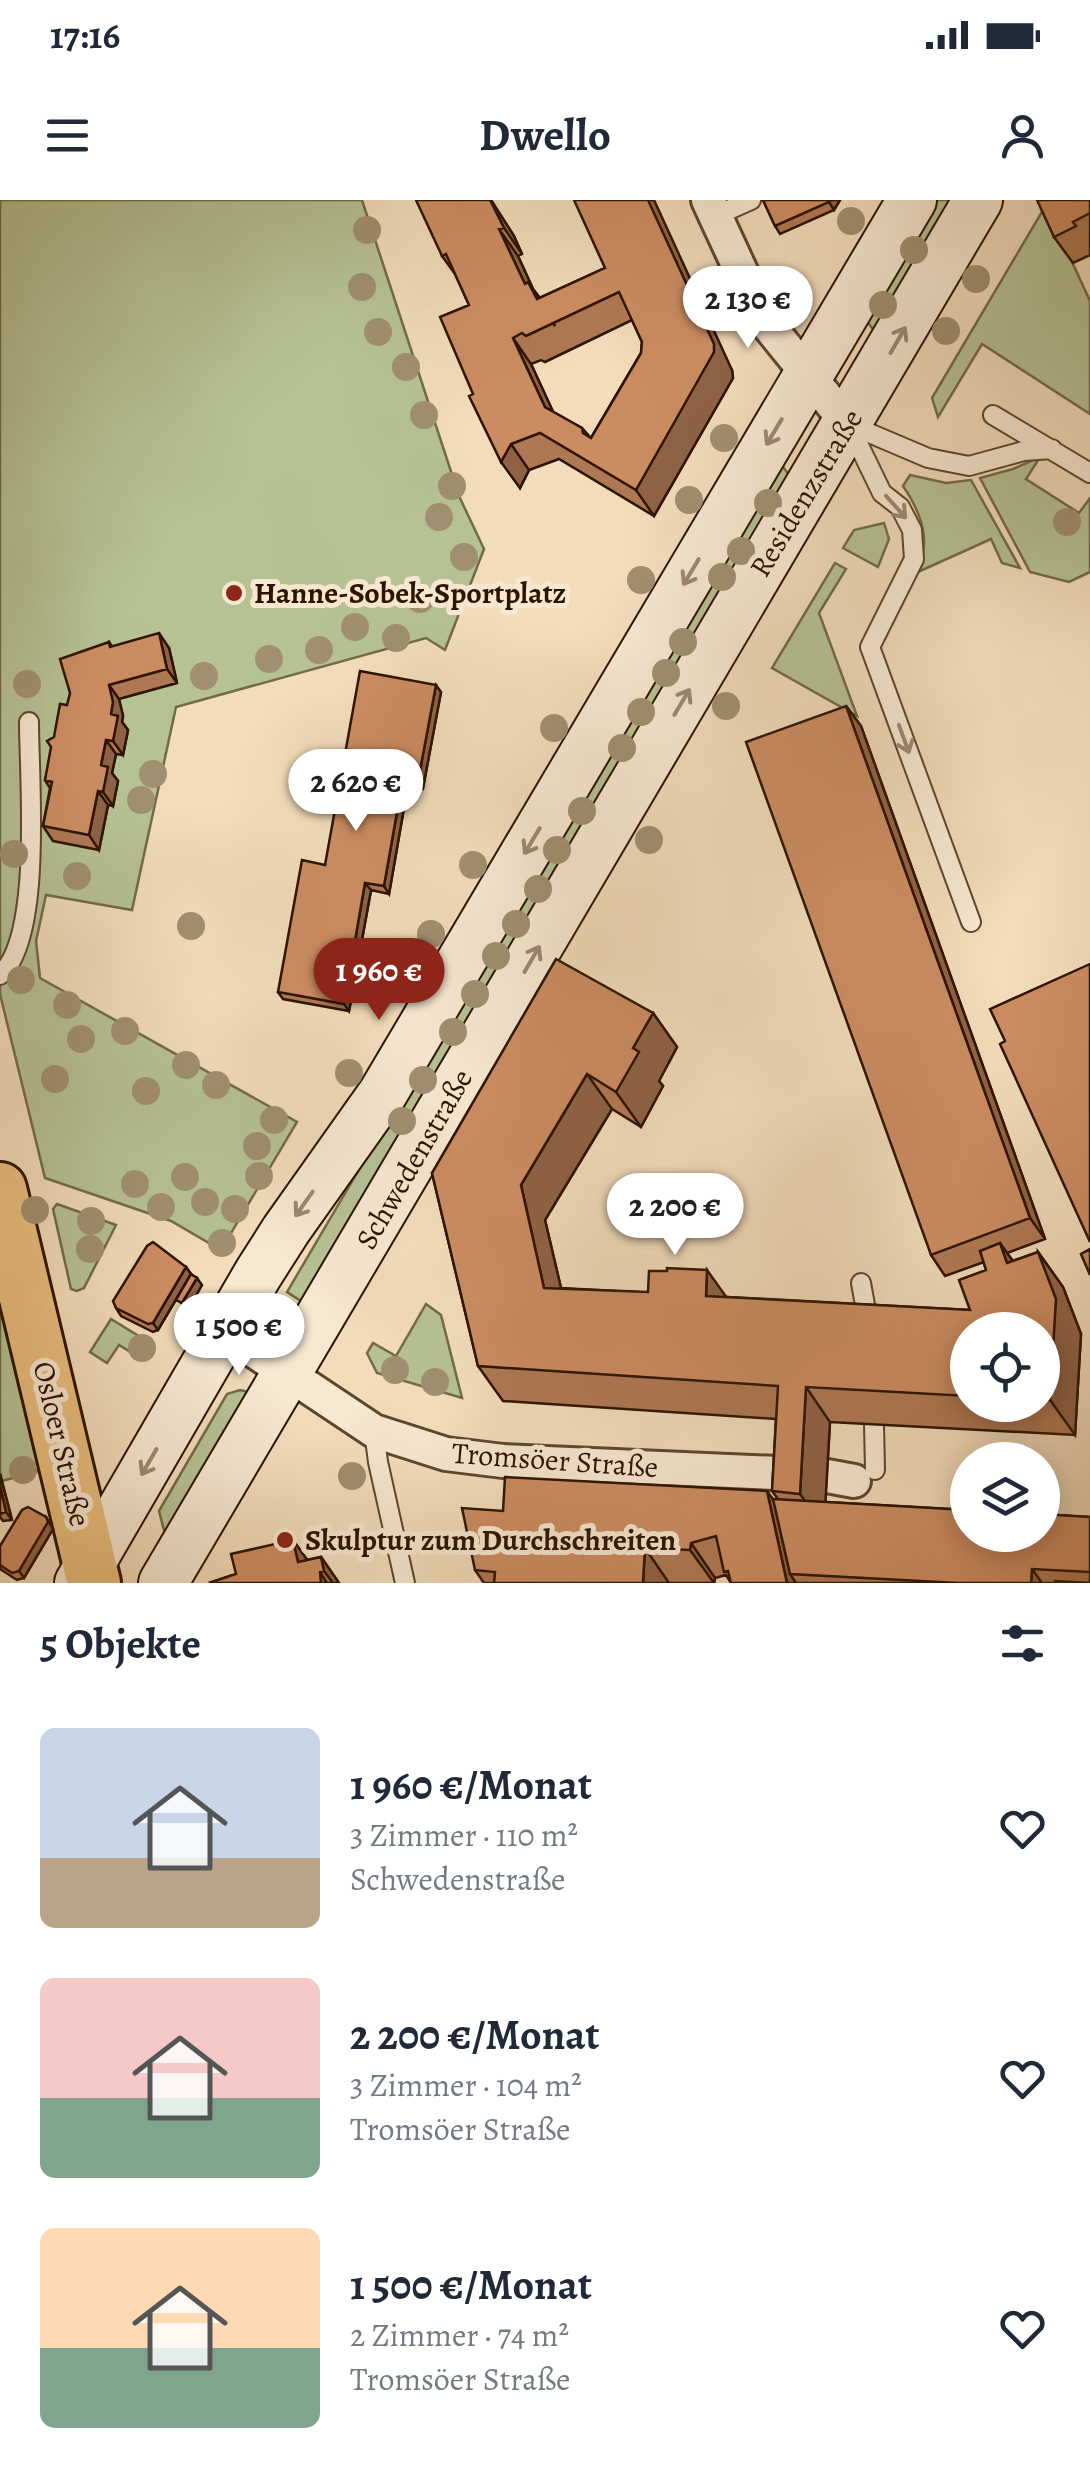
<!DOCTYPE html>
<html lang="de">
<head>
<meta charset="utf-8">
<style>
	body { margin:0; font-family:Alegreya,serif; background:#f6f6f7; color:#1f2937; height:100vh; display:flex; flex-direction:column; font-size:38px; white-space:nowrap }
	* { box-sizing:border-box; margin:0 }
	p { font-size:32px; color:#747a83 }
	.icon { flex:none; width:55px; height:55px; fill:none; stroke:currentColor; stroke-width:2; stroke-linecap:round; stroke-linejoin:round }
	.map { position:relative; height:1383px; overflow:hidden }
	.panel { display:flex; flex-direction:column; background:#fff; flex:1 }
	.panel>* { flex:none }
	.controls { position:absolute; left:950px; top:1112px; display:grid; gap:20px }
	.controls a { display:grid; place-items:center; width:110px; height:110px; border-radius:50%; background:#fff; box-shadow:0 5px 25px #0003; font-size:50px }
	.price { position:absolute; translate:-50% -85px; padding:0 22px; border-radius:35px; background:#fff; color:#222; font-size:32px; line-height:65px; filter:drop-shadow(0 2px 5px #0008) }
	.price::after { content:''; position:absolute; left:50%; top:60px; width:30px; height:22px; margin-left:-15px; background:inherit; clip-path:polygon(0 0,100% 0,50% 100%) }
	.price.active { background:#8f2418; color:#fff }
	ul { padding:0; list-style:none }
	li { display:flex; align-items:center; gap:30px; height:250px; padding:0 40px }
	li span { display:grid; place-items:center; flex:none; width:280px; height:200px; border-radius:15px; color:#555 }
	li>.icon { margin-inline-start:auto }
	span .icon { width:120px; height:120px; fill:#fffc; stroke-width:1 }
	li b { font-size:42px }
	h2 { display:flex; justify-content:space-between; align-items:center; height:120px; padding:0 40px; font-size:42px }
	.status { display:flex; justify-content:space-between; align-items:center; height:70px; padding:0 50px; background:#fff; direction:ltr }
	.status svg { height:28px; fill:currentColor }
	header { display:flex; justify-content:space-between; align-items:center; height:130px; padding:0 40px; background:#fff; font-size:45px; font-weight:700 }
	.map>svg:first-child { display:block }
	.green { fill:#b6c294; stroke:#726a4a; stroke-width:2.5 }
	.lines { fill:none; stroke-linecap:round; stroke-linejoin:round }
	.lane-casing { stroke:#5e452e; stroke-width:22 }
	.street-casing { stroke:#5e452e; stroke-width:38 }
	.secondary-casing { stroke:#2d1300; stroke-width:52 }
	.primary-casing { stroke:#2d1300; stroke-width:58 }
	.lane { stroke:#f7e8d2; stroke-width:18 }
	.street { stroke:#f7e8d2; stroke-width:32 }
	.secondary { stroke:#f7e8d2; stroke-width:48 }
	.primary { stroke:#e9be7d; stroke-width:52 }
	.tree { fill:#a08f70 }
	.wall { fill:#af7854; stroke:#2d1300; stroke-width:2.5; fill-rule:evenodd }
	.shaded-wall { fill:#8f6245; stroke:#2d1300; stroke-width:2.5 }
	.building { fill:#cc8c62; stroke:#2d1300; stroke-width:2.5; fill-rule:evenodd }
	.oneway { stroke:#9c8874 }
	.poi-dot { fill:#8f2418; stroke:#f7e8d2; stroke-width:4 }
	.labels { text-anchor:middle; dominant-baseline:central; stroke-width:10; stroke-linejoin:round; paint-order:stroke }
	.street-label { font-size:30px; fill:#2d1300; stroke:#f7e8d2 }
	.poi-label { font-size:30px; font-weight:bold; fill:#2d1300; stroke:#f7e8d2; text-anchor:start }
</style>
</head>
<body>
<div class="status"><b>17:16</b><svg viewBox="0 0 49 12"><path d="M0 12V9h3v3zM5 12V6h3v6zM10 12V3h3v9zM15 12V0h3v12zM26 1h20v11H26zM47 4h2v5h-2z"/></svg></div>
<header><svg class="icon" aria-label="menu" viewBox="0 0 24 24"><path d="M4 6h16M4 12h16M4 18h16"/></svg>Dwello<svg class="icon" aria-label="person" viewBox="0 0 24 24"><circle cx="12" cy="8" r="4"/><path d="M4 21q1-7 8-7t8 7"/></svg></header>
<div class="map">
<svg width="1090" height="1383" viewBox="0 0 1090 1383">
	<rect width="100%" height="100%" fill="#f2dcba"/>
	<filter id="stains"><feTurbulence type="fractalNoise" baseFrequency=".002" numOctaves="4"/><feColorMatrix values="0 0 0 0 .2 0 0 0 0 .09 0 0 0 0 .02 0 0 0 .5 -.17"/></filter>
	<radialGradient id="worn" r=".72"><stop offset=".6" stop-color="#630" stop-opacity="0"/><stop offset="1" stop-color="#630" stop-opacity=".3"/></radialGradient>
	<!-- green -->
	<path class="green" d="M 0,0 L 362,0 L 459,296 L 484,349 L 445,450 L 426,438 L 176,507 L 132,710 L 46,695 L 36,741 L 40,778 L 297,922 L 221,1050 L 171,1021 L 45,978 L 0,794 Z
		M 931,0 L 958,0 L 878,136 L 863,116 Z
		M 1046,5 L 1090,101 L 1090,214 L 982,144 L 938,217 L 932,198 Z
		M 1040,257 L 1026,279 L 1079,313 L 1090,298 L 1090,372 L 1069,382 L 1030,372 L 980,278 L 1013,269 Z
		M 777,259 L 793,280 L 307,1105 L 287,1092 Z
		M 910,275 L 946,283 L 971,280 L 1020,368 L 1002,363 L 991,339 L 918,372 C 931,340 922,314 903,286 Z
		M 884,323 L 889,339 L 878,367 L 843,348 L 854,330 Z
		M 835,363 L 846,369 L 819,413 L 857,516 L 772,468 Z
		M 57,1004 L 116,1025 L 84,1088 L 77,1091 L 71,1089 L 53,1009 Z
		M 0,1091 L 42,1270 L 2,1281 L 0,1272 Z
		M 426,1104 L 441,1115 L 462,1198 L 377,1173 L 367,1153 L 373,1143 L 396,1156 Z
		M 111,1119 L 150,1143 L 140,1158 L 119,1145 L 107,1163 L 90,1152 Z
		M 240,1190 L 249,1192 L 167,1342 L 159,1311 L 227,1194 Z"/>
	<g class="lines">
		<!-- lane casing -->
		<g class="lane-casing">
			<path id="lane" d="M 715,16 L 751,0
				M 993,215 L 1090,273
				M 848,224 L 928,258 L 969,266 L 1024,251 L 1052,249
				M 851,229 L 882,293 L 900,307 L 912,330 L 914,359 L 870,447 L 971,722
				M 0,775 C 43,738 29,579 29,522
				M 861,1083 L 869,1127
				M 874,1224 L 875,1270
				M 374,1231 L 378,1262 L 405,1383"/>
		</g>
		<!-- street casing -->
		<g class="street-casing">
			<path id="street" d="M 708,0 L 763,119 L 848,224
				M 224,1131 L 374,1231 L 446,1254 L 503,1261 L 799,1274
				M 827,1276 L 854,1281"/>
		</g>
		<!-- secondary casing -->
		<g class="secondary-casing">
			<path id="secondary" d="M 79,1383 L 258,1074 L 286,1030 L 383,893 L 912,0
				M 163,1383 L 978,0"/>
		</g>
		<!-- primary casing -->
		<g class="primary-casing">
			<path id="primary" d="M 0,989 L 94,1383"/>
		</g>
		<!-- lane -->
		<use href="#lane" class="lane"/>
		<!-- street -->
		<use href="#street" class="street"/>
		<!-- secondary -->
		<use href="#secondary" class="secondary"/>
		<!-- primary -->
		<use href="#primary" class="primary"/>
	</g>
	<!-- trees -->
	<g class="tree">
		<circle cx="851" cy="21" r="14"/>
		<circle cx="367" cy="30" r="14"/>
		<circle cx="914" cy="50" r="14"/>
		<circle cx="976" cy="79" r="14"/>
		<circle cx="362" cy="87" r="14"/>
		<circle cx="883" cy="105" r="14"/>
		<circle cx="946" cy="131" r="14"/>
		<circle cx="378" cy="132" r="14"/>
		<circle cx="406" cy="167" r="14"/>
		<circle cx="424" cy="215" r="14"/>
		<circle cx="724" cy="238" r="14"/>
		<circle cx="452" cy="286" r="14"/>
		<circle cx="689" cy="300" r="14"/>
		<circle cx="768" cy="303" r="14"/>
		<circle cx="439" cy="317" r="14"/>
		<circle cx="1067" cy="322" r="14"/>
		<circle cx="741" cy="351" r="14"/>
		<circle cx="464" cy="357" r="14"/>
		<circle cx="722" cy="377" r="14"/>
		<circle cx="641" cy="380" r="14"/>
		<circle cx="420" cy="399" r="14"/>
		<circle cx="355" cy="427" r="14"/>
		<circle cx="396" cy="438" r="14"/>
		<circle cx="683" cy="442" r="14"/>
		<circle cx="319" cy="450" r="14"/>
		<circle cx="269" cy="459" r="14"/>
		<circle cx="666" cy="473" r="14"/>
		<circle cx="204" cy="476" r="14"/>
		<circle cx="27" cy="484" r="14"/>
		<circle cx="726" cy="506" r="14"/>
		<circle cx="641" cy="512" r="14"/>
		<circle cx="554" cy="528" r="14"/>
		<circle cx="622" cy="548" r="14"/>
		<circle cx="153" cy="574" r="14"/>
		<circle cx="141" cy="600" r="14"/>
		<circle cx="582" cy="611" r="14"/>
		<circle cx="649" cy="640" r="14"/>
		<circle cx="557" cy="650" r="14"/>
		<circle cx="14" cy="654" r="14"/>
		<circle cx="473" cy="665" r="14"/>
		<circle cx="77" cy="676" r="14"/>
		<circle cx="538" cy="689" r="14"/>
		<circle cx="516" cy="724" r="14"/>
		<circle cx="191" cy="726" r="14"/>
		<circle cx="431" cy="734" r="14"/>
		<circle cx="496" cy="756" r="14"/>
		<circle cx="21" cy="780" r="14"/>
		<circle cx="475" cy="794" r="14"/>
		<circle cx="67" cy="805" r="14"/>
		<circle cx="125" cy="831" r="14"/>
		<circle cx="453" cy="832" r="14"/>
		<circle cx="81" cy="839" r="14"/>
		<circle cx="186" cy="865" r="14"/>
		<circle cx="349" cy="873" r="14"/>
		<circle cx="55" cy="879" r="14"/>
		<circle cx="423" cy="880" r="14"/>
		<circle cx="216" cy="885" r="14"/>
		<circle cx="146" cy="891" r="14"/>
		<circle cx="274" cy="920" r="14"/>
		<circle cx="402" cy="921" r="14"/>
		<circle cx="257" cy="946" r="14"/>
		<circle cx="259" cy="976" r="14"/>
		<circle cx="185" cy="977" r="14"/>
		<circle cx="135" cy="984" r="14"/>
		<circle cx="205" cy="1002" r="14"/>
		<circle cx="161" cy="1007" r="14"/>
		<circle cx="235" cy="1009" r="14"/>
		<circle cx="35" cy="1010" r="14"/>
		<circle cx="91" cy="1021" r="14"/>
		<circle cx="222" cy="1043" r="14"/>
		<circle cx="90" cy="1049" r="14"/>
		<circle cx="142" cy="1148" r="14"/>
		<circle cx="395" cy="1170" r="14"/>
		<circle cx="435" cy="1182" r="14"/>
		<circle cx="23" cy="1270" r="14"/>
		<circle cx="352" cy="1276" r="14"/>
	</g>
	<!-- wall -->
	<path class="wall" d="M 491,0 L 514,36 L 522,54 L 518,56 L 533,89 L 540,98 L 605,68 L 732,170 L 733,178 L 654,316 L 559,259 L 529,270 L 520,288 L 473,194 L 469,105 L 455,74 L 442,56 ZM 632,120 L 642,142 L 641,153 L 591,238 L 582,228 L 553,212 L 531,164 L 541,160 L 545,162 Z
		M 763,0 L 840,0 L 834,10 L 780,34 L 775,26 Z
		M 1090,0 L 1090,55 L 1073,63 L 1054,37 Z
		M 109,442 L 112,446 L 169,448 L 177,483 L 119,499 L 123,516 L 122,522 L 128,530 L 123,555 L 116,554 L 112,573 L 118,581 L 113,606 L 108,605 L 99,650 L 53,641 L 43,626 L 50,588 L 45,580 L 67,505 Z
		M 441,492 L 423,588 L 408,585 L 389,694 L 371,690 L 349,811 L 283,799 L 278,792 L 325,665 Z
		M 846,506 L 861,526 L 1045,1039 L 1007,1053 L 1013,1061 L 1038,1052 L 1063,1087 L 1081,1134 L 1075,1235 L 830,1222 L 825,1302 L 1090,1317 L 1090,1383 L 731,1383 L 726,1375 L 715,1378 L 714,1383 L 484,1383 L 475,1370 L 503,1311 L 778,1299 L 772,1291 L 776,1219 L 503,1201 L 478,1166 L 432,973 L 653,813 L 677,847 L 659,881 L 663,886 L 641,927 L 612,909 L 545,1020 L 561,1088 L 970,1110 L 986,1070 L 984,1062 L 945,1076 L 931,1055 ZM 968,1130 L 1042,1130 L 1042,1205 L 968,1205 Z
		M 186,1067 L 191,1074 L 158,1130 L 153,1132 L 121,1116 L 116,1108 Z
		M 0,1274 L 12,1320 L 3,1321 L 0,1317 Z
		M 51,1325 L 53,1329 L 24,1378 L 17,1380 L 0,1369 L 0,1346 Z
		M 293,1340 L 307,1360 L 321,1357 L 339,1383 L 209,1383 L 236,1374 Z"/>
	<!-- shaded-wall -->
	<path class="shaded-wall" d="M 491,0 L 514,36 L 522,54 L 504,28 Z
		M 648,0 L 654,0 L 732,170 L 733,178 L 654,316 L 636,290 Z
		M 831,0 L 840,0 L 834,10 L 829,2 Z
		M 499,29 L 518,56 L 533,89 L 547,108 L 555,126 L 525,84 Z
		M 513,138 L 531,164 L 563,233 L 545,207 Z
		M 511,244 L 529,270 L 520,288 L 501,262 Z
		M 159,433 L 169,448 L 177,483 L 167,469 Z
		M 109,485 L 119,499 L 123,516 L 122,522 L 128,530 L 123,555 L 113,541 Z
		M 436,485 L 441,492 L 423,588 L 418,581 Z
		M 846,506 L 861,526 L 1045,1039 L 1030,1018 Z
		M 106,540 L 116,554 L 112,573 L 118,581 L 113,606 L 103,592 L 101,565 Z
		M 403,578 L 408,585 L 389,694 L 384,686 Z
		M 98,591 L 108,605 L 99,650 L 89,635 Z
		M 365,683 L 371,690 L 349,811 L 344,804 Z
		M 653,813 L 677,847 L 659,881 L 663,886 L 641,927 L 616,892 L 633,848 Z
		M 587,874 L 612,909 L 545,1020 L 569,1122 L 544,1088 L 521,985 Z
		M 1000,1043 L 1024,1077 L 1007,1063 Z
		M 1038,1052 L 1063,1087 L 1081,1134 L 1075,1235 L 1050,1200 Z
		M 186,1067 L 191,1074 L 158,1130 L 153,1123 Z
		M 707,1070 L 732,1105 L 706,1096 Z
		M 197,1078 L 202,1085 L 188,1110 L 182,1103 Z
		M 806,1187 L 830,1222 L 824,1328 L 800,1294 Z
		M 0,1274 L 12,1320 L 6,1312 L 0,1286 Z
		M 767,1291 L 792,1325 L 790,1374 L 796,1383 L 787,1383 Z
		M 46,1317 L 53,1329 L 24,1378 L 19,1371 Z
		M 293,1340 L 320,1378 L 320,1372 L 327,1383 L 313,1383 L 298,1362 Z
		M 691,1343 L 715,1378 L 714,1383 L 690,1350 Z
		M 645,1348 L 669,1383 L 643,1383 Z
		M 321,1357 L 339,1383 L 333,1383 L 324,1371 Z
		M 1032,1369 L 1042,1383 L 1031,1383 Z"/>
	<!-- building -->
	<path class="building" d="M 416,0 L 490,0 L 504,28 L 499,29 L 525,84 L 528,82 L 537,99 L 605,68 L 574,0 L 648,0 L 714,144 L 714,152 L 636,290 L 540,233 L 511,244 L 501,262 L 469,196 L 473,194 L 440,117 L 469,105 L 446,54 L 442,56 ZM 619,92 L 642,142 L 641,153 L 591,238 L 583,233 L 582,228 L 545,207 L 513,138 L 522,133 L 526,136 Z
		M 763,0 L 831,0 L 829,2 L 775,26 Z
		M 1037,0 L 1090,0 L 1090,13 L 1073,22 L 1076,26 L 1054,37 Z
		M 159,433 L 167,469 L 109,485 L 113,502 L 111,514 L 118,516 L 113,541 L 106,540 L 101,565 L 108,567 L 103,592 L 98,591 L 89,635 L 43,626 L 52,582 L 45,580 L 51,547 L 47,541 L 54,537 L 60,504 L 67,505 L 70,493 L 60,459 L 109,442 L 110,447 Z
		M 360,471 L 436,485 L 418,581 L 403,578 L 384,686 L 365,683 L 344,804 L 278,792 L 302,660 L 325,665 Z
		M 846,506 L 1030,1018 L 931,1055 L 746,542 Z
		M 556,759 L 653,813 L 633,848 L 639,852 L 616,892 L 587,874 L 521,985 L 544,1088 L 648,1092 L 649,1071 L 667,1071 L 667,1068 L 707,1070 L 706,1096 L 970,1110 L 959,1080 L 986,1070 L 980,1051 L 1000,1043 L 1007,1063 L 1038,1052 L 1056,1099 L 1050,1200 L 1042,1200 L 1042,1130 L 968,1130 L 968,1196 L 806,1187 L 800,1294 L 772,1291 L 778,1186 L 478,1166 L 432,973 Z
		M 1090,764 L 1090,1042 L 1000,844 L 1005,841 L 990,809 Z
		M 153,1042 L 186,1067 L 153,1123 L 148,1124 L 116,1108 L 113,1101 L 147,1046 Z
		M 1090,1049 L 1090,1075 L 1081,1054 Z
		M 191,1074 L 197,1078 L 182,1103 L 176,1100 Z
		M 505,1277 L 767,1291 L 787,1383 L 731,1383 L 728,1371 L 724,1372 L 716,1336 L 691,1343 L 690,1350 L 645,1348 L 643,1383 L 494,1383 L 495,1372 L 475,1370 L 462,1308 L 503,1311 Z
		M 0,1286 L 6,1312 L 0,1314 Z
		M 773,1299 L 968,1310 L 968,1335 L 1042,1335 L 1042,1314 L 1090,1317 L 1090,1372 L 1032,1369 L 1031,1383 L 958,1383 L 790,1374 Z
		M 28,1307 L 46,1317 L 48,1322 L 19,1371 L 12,1373 L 0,1365 L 0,1346 L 22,1310 Z
		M 293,1340 L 298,1362 L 321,1357 L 324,1371 L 320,1372 L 321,1383 L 209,1383 L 236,1374 L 231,1354 Z
		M 1055,1381 L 1090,1383 L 1055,1383 Z"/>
	<!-- one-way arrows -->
	<defs><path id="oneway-shaft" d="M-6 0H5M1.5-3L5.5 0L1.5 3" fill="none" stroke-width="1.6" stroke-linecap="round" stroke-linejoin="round" transform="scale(2.5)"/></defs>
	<g class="oneway">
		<use href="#oneway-shaft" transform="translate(898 140) rotate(-60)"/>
		<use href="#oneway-shaft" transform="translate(774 232) rotate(121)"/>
		<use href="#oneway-shaft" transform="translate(896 307) rotate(48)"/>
		<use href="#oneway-shaft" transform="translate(691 372) rotate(121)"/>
		<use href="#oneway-shaft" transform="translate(682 502) rotate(-59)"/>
		<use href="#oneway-shaft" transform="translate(904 539) rotate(70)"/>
		<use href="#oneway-shaft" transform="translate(532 641) rotate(121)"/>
		<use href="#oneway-shaft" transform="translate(532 759) rotate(-60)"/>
		<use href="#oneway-shaft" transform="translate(304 1004) rotate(125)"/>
		<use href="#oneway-shaft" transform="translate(149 1262) rotate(120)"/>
	</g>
	<!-- markers -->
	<g class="poi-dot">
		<circle cx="234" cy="393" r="10"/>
		<circle cx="285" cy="1340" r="10"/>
	</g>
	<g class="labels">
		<!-- street labels -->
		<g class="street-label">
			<text transform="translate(806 293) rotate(-59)">Residenzstraße</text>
			<text transform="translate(414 959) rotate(-60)">Schwedenstraße</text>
			<text transform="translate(62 1244) rotate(77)">Osloer Straße</text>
			<text transform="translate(555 1260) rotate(4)">Tromsöer Straße</text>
		</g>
		<!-- poi labels -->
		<g class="poi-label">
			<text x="254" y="393">Hanne-Sobek-Sportplatz</text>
			<text x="305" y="1340">Skulptur zum Durchschreiten</text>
		</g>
	</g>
	<rect width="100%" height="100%" filter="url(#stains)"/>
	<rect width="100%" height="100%" fill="url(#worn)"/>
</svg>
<div class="controls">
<a><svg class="icon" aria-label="locate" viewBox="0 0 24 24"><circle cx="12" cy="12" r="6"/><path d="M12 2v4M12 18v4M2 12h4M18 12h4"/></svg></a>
<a><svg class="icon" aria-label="layers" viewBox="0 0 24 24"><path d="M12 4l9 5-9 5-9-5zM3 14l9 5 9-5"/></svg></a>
</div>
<b class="price" style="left:748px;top:151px">2 130 €</b>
<b class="price" style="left:356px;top:634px">2 620 €</b>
<b class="price active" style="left:379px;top:823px">1 960 €</b>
<b class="price" style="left:675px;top:1058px">2 200 €</b>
<b class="price" style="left:239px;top:1178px">1 500 €</b>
</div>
<section class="panel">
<h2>5 Objekte<svg class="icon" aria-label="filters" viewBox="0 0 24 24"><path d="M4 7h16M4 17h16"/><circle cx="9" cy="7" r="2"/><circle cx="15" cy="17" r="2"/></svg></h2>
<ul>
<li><span style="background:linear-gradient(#c9d6e8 65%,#b9a48a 0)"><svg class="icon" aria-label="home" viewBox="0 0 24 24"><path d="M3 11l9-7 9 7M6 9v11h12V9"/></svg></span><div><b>1 960 €/Monat</b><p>3 Zimmer · 110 m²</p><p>Schwedenstraße</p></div><svg class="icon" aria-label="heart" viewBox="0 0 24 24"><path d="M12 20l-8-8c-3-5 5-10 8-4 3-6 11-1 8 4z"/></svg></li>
<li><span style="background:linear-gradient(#f6c9c9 60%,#7fa58c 0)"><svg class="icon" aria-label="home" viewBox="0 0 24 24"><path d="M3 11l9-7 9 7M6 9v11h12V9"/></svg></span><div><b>2 200 €/Monat</b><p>3 Zimmer · 104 m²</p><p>Tromsöer Straße</p></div><svg class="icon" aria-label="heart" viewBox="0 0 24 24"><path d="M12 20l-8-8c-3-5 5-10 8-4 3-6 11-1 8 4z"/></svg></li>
<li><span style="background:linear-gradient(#ffd9b3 60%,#7fa58c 0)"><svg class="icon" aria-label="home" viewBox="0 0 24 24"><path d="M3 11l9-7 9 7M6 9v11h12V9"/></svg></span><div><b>1 500 €/Monat</b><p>2 Zimmer · 74 m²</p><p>Tromsöer Straße</p></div><svg class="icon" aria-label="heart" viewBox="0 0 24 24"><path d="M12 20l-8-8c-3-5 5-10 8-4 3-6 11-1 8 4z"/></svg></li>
</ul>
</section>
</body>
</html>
